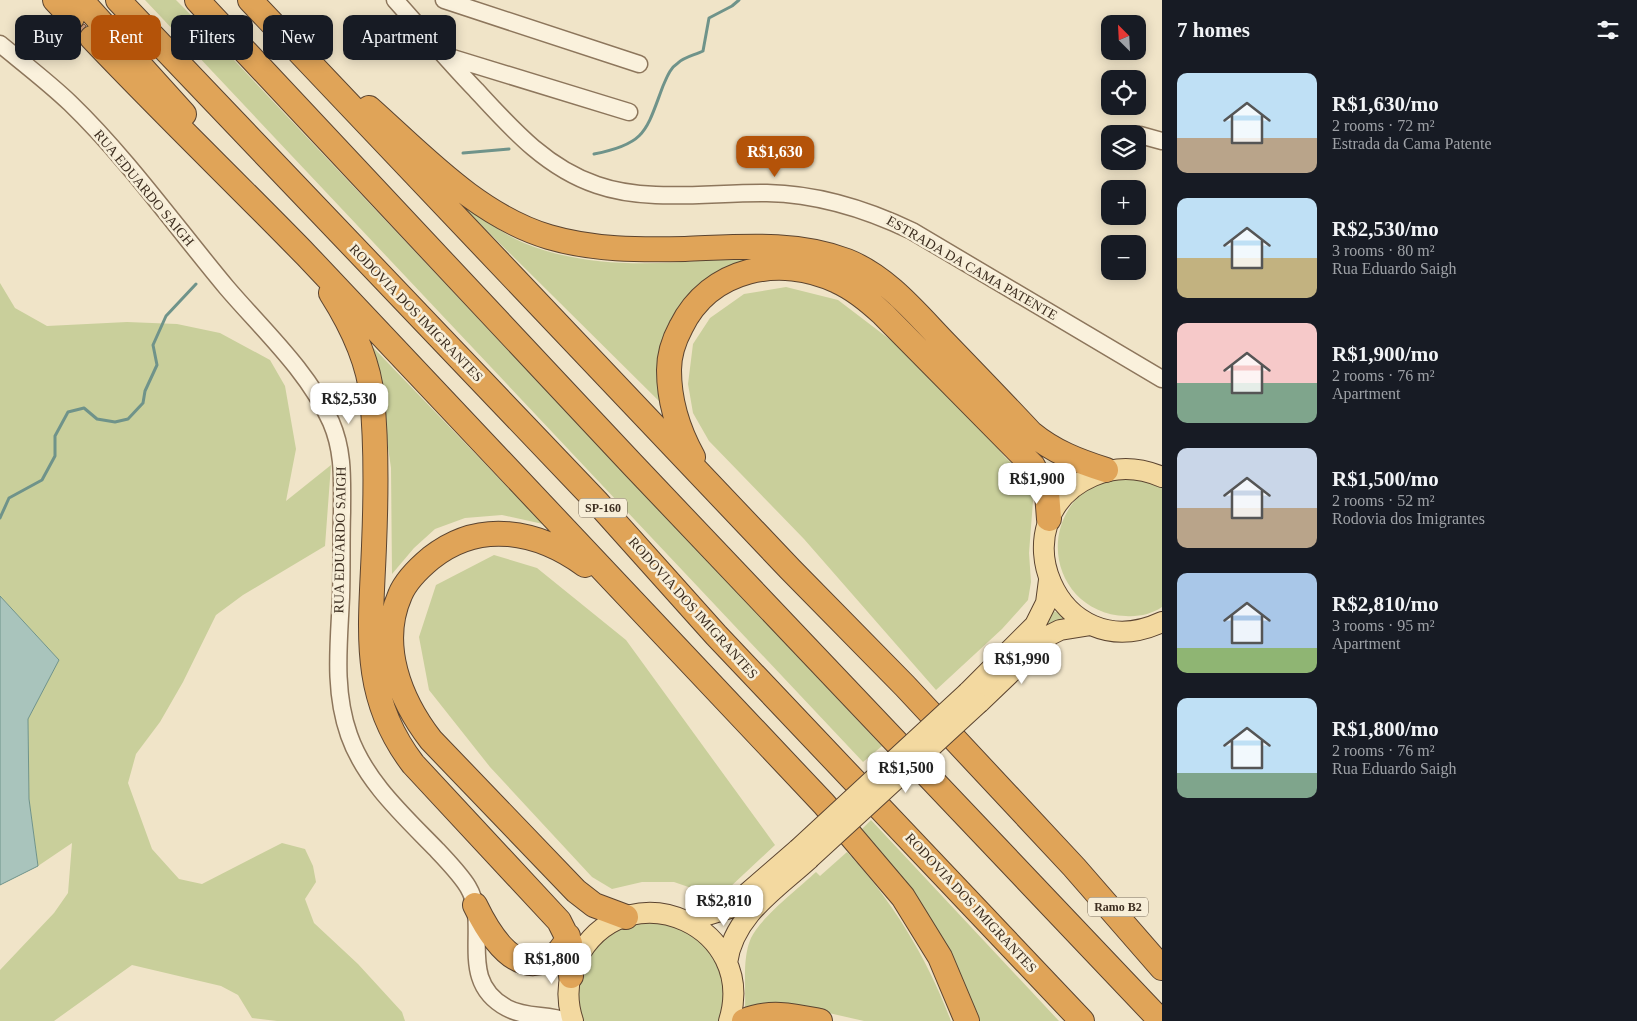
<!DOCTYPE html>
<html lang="en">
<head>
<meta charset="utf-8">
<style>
	body { margin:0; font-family:Georgia,serif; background:#20242c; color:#f1f3f6; height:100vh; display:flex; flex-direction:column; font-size:19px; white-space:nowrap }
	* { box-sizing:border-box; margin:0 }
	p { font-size:16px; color:#9ea1a6 }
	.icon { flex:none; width:28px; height:28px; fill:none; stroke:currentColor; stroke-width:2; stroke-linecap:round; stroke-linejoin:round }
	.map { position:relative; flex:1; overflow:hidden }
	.side { display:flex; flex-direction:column; background:#171b24; width:475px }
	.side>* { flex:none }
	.hud { position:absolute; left:15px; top:15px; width:475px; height:45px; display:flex; gap:10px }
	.needle { width:32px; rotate:336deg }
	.buttons { position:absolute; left:1101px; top:15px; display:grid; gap:10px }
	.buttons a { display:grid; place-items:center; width:45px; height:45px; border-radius:10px; background:#171b24; box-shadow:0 2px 12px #0003; font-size:25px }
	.price { position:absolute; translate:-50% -42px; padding:0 11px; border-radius:10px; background:#fff; color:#222; font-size:16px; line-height:32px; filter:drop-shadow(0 1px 2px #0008) }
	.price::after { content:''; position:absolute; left:50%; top:30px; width:15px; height:11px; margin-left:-8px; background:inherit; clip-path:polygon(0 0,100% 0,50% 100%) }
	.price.current { background:#b45309; color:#fff }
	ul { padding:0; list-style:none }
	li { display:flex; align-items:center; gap:15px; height:125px; padding:0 15px }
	li span { display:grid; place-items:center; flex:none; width:140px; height:100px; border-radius:10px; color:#555 }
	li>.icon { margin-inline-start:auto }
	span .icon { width:60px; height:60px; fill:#fffc; stroke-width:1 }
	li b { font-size:21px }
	h2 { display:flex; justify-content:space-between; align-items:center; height:60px; padding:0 15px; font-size:21px }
	.pill { padding:0 18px; border-radius:10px; background:#171b24; box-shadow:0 2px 12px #0003; font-size:18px; line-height:45px }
	.pill.current { background:#b45309; color:#fff }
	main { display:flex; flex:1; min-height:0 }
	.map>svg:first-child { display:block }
	.green { fill:#c9cf9b }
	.water { fill:#a9c4bc; stroke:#6f938a }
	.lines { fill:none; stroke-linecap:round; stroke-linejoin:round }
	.stream { stroke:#6f938a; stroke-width:3 }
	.building { fill:#cf9f7d; stroke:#8d5f41 }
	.minor-casing { stroke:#8d765c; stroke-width:19 }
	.major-casing { stroke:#5b4430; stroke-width:22 }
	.highway-casing { stroke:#5b4430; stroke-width:26 }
	.minor { stroke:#faf1dc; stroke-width:16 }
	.major { stroke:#f3d9a0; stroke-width:20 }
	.highway { stroke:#e0a458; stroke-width:24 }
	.major-bridge-casing { stroke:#5b4430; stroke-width:22; stroke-linecap:butt }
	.major-bridge { stroke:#f3d9a0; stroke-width:20 }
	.labels { text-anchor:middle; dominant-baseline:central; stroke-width:5; stroke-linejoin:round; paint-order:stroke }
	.shield { fill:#f7eed8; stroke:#756857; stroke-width:1 }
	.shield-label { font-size:12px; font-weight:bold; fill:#3d2e20 }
	.street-label { font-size:14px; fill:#3d2e20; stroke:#f7eed8 }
</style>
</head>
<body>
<main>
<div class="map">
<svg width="1162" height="1021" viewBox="0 0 1162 1021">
	<rect width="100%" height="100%" fill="#f0e4c8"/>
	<!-- green -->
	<path class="green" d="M 145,0 L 176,0 L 200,24 L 882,746 L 863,762 Z
		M 440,184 C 466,204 493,230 524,243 C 599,274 686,262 765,255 L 730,266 L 701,283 L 678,307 L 666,335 L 667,409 Z
		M 0,283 L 15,308 L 47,326 L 127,322 L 177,324 L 220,333 L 270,360 L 285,386 L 296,449 L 286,501 L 331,465 L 325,546 L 243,595 L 216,615 L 183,682 L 160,722 L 136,754 L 128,783 L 152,849 L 179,879 L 202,884 L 282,843 L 305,849 L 313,866 L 316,882 L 305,899 L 314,923 L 358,964 L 402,1012 L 405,1021 L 277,1021 L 252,1018 L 238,995 L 221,986 L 132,965 L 54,1021 L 0,1021 L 0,970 L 54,913 L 68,893 L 72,843 L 38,866 L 29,799 L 28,719 L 59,660 L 0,596 Z
		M 786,287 L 838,300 L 909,354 L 958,400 L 1005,457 L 1028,479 L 1033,501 L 1029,553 L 1031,582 L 1028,600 L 1002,629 L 936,690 L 804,539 L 709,441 L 693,413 L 688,384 L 693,344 L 710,318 L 744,294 Z
		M 365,339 L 543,524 L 502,515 L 465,518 L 435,529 L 414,548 L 392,574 L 391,468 L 379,384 Z
		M 1119,477 L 1141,478 L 1162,486 L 1162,607 C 1152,614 1138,617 1126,616 C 1063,614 1036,542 1078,497 C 1089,486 1104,482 1119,477 Z
		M 494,555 L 537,568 L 626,640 L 775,845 L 729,888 L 703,892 L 674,882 L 642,882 L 612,889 L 592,877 L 490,767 L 429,690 L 419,637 L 436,585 Z
		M 1053,611 L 1059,613 L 1070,623 L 1040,636 Z
		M 871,820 L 1059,1021 L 979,1021 L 927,915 L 902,877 L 862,829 Z
		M 847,852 C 893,901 927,958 951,1021 L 864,1021 L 798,1006 L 745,1008 C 746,986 742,958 751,938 C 760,918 799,888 816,872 L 820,876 Z
		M 652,919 C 659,921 667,922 675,924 C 706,933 728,970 724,1003 C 723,1009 720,1015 719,1021 L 580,1021 L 578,973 L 605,934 Z"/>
	<!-- water -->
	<path class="water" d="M 0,596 L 59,660 L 28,719 L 29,799 L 38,866 L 0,885 Z"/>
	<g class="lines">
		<!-- stream -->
		<path class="stream" d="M 463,153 L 509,149
			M 594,154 C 646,144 646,131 663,86 C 667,77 670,68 678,63 C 684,57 695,55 703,51 L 709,18 L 732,6 L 739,0
			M 0,518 L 9,498 L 42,480 L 55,456 L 55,436 L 68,412 L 84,408 L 97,419 L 115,422 L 128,419 L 143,403 L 145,391 L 157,365 L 153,345 L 166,316 L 196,284"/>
	</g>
	<!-- building -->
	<path class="building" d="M 84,24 L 86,26 L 79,35 L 81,46 L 74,52 L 57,34 L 63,28 L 69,31 L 76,31 Z"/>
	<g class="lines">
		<!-- minor casing -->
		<g class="minor-casing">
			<path id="minor" d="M 395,0 C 422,30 448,61 476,90 C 511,128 546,168 597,185 C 648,203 713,192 767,193 C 819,194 866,209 912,231 L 1162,379
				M 444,0 L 639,64
				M 0,44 C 23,63 48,82 70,103 C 127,158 176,227 227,288 C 263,330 308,371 331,422 C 344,452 342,480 342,512 C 341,540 342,568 341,597 C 339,643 333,690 349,735 C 365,781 404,816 437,850 C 448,862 460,874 468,887 C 491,925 455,980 507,1008 C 526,1018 547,1014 566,1021
				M 446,56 L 629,112
				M 1140,135 L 1162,141"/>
		</g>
		<!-- major casing -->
		<g class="major-casing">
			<path id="major" d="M 1162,477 C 1139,467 1116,466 1093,476 C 995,518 1057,671 1162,622
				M 968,692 L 1035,625 L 1046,603 L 1049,580
				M 979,703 L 1050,635 L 1060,630 L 1091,625
				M 688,921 L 730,908 L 798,849
				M 727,963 C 733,916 776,889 809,859
				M 573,1021 C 565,997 568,973 581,952 C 633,870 758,928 729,1021"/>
		</g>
		<!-- highway casing -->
		<g class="highway-casing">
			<path id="highway" d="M 55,0 L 72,18
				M 81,0 L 184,114
				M 118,0 L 596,501 L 716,635 L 1082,1021
				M 197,0 L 632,464 L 1161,1021
				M 250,0 L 790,569 L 905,686 L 1074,867 L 1162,968
				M 92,38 C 162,112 236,183 307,256 L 824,804 L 903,897 L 940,957 L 967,1021
				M 369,108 C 423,156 478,216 549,237 C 593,250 639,250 685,249 C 738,247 796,241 847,261 C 887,277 916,313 945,343 C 974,373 1003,403 1031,433 C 1054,452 1078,461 1106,470
				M 331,293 C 350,323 369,362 372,398 C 377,447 376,497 374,546 C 371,628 360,695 413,764 L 559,921 L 570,943 L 571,976
				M 693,457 C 678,430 669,401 669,370 C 669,355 674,340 681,327 C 710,268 780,254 837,281 C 855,289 869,301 883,314 L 1033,466 L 1047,493 L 1049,519
				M 585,565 C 538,531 480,519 431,558 C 419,568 406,580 400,595 C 378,645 400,700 431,740 L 576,891 L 594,905 L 626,917
				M 475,905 C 487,930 511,973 545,961 C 557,956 564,948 568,936
				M 744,1021 C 769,1010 795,1016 820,1021"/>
		</g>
		<!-- minor -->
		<use href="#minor" class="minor"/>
		<!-- major -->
		<use href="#major" class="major"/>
		<!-- highway -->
		<use href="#highway" class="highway"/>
		<!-- major-bridge casing -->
		<g class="major-bridge-casing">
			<path id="major-bridge" d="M 798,849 L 968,692
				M 809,859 L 979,703"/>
		</g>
		<!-- major-bridge -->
		<use href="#major-bridge" class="major-bridge"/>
	</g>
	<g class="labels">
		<!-- shield labels -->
		<g class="shield">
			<rect x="579" y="498.5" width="48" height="19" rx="4"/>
			<rect x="1088" y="897.5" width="60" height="19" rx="4"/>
		</g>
		<g class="shield-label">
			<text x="603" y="508">SP-160</text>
			<text x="1118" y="907">Ramo B2</text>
		</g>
		<!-- street labels -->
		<g class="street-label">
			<text transform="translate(144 188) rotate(50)">RUA EDUARDO SAIGH</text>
			<text transform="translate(972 268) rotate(30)">ESTRADA DA CAMA PATENTE</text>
			<text transform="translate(416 313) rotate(46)">RODOVIA DOS IMIGRANTES</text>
			<text transform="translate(340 540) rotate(-89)">RUA EDUARDO SAIGH</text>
			<text transform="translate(693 608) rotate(48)">RODOVIA DOS IMIGRANTES</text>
			<text transform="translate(971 903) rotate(47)">RODOVIA DOS IMIGRANTES</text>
		</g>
	</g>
</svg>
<div class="buttons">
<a><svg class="needle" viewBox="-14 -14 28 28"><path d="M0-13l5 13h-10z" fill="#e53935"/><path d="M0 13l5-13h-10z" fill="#9ea1a6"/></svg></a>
<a><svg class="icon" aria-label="locate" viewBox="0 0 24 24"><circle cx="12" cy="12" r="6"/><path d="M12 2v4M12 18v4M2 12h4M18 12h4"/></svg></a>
<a><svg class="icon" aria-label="layers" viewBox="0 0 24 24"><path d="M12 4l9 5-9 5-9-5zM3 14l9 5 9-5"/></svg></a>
<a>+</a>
<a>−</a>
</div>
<b class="price current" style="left:775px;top:178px">R$1,630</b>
<b class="price" style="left:349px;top:425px">R$2,530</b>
<b class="price" style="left:1037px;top:505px">R$1,900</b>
<b class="price" style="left:1022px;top:685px">R$1,990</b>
<b class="price" style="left:906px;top:794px">R$1,500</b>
<b class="price" style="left:724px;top:927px">R$2,810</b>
<b class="price" style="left:552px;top:985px">R$1,800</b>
<div class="hud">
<a class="pill">Buy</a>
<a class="pill current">Rent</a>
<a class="pill">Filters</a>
<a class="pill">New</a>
<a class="pill">Apartment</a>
</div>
</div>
<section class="side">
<h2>7 homes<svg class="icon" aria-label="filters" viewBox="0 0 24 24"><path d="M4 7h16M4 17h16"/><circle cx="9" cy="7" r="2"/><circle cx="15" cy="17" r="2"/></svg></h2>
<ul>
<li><span style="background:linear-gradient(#bfe0f5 65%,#b9a48a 0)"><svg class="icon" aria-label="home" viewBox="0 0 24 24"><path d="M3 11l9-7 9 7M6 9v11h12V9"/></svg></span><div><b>R$1,630/mo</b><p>2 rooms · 72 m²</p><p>Estrada da Cama Patente</p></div></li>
<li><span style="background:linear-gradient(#bfe0f5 60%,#c2b280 0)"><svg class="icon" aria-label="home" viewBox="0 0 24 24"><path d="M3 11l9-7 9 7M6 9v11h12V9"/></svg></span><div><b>R$2,530/mo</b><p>3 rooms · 80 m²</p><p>Rua Eduardo Saigh</p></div></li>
<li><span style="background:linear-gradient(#f6c9c9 60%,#7fa58c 0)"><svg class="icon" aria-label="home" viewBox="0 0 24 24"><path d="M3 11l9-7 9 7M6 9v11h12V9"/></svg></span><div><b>R$1,900/mo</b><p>2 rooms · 76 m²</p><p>Apartment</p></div></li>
<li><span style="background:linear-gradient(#c9d6e8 60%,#b9a48a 0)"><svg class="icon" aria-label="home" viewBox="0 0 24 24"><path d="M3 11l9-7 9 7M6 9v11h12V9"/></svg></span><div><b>R$1,500/mo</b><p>2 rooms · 52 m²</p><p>Rodovia dos Imigrantes</p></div></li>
<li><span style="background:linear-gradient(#a9c7e8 75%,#8fb573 0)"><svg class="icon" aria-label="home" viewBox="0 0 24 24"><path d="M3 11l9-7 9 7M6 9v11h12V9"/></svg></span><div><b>R$2,810/mo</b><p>3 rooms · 95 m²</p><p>Apartment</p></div></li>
<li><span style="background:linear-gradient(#bfe0f5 75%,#7fa58c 0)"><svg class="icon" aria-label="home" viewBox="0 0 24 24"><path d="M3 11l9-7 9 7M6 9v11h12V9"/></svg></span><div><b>R$1,800/mo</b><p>2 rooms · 76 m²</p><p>Rua Eduardo Saigh</p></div></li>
</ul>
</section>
</main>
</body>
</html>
